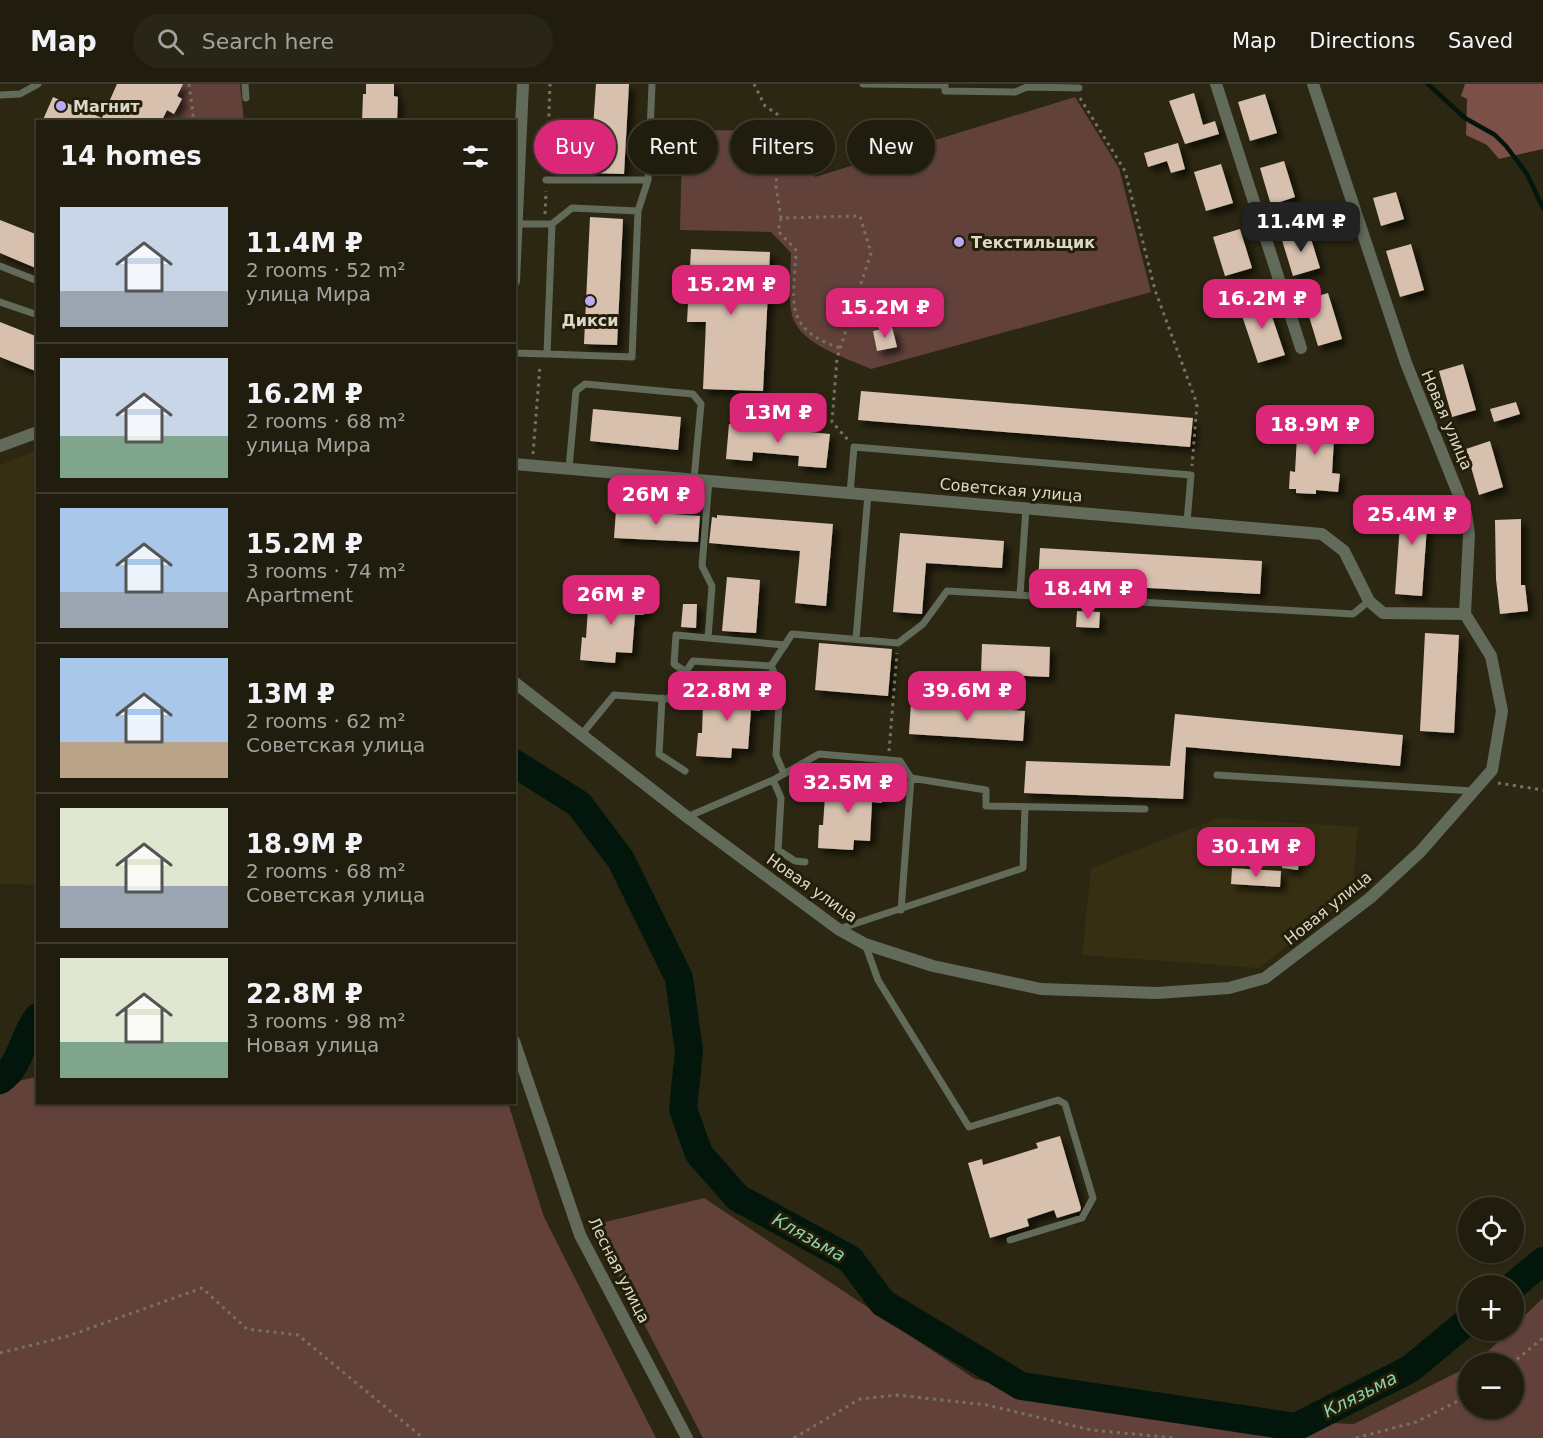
<!DOCTYPE html>
<html lang="en">
<head>
<meta charset="utf-8">
<style>
	body { margin:0; font-family:"DejaVu Sans",sans-serif; background:#292617; color:#f1f3f6; height:100vh; display:flex; flex-direction:column; font-size:22px; white-space:nowrap }
	* { box-sizing:border-box; margin:0 }
	p { font-size:20px; color:#a2a29e }
	.icon { flex:none; width:33px; height:33px; fill:none; stroke:currentColor; stroke-width:2; stroke-linecap:round; stroke-linejoin:round }
	.map { position:relative; flex:1; overflow:hidden }
	.details { position:absolute; left:36px; top:36px; width:480px; height:984px; display:flex; flex-direction:column; background:#211d0e; border-radius:0px; box-shadow:0 2px 4px #0004,0 0 0 2px #3e3b2e }
	.details>* { flex:none }
	.top-card { position:absolute; left:534px; top:36px; width:570px; height:54px; display:flex; gap:12px }
	.fabs { position:absolute; left:1458px; top:1113px; display:grid; gap:12px }
	.fabs a { display:grid; place-items:center; width:66px; height:66px; border-radius:50%; background:#211d0e; box-shadow:0 2px 4px #0004,0 0 0 2px #3e3b2e; font-size:30px }
	.price { position:absolute; translate:-50% -51px; padding:0 14px; border-radius:12px; background:#db2777; color:#fff; font-size:20px; line-height:39px; filter:drop-shadow(0 2px 3px #0008) }
	.price::after { content:''; position:absolute; left:50%; top:36px; width:18px; height:14px; margin-left:-9px; background:inherit; clip-path:polygon(0 0,100% 0,50% 100%) }
	.price.selected { background:#222; color:#fff }
	ul { padding:0; list-style:none }
	li { display:flex; align-items:center; gap:18px; height:150px; padding:0 24px }
	li+li { border-top:2px solid #3e3b2e }
	li span { display:grid; place-items:center; flex:none; width:168px; height:120px; border-radius:0px; color:#555 }
	li>.icon { margin-inline-start:auto }
	span .icon { width:72px; height:72px; fill:#fffc; stroke-width:1 }
	li b { font-size:26px }
	h2 { display:flex; justify-content:space-between; align-items:center; height:72px; padding:0 24px; font-size:26px }
	.pill { padding:0 21px; border-radius:27px; background:#211d0e; box-shadow:0 2px 4px #0004,0 0 0 2px #3e3b2e; font-size:21px; line-height:54px }
	.pill.selected { background:#db2777; color:#fff }
	header { display:flex; align-items:center; gap:36px; box-sizing:border-box; height:84px; padding:0 30px; background:#211d0e; border-bottom:2px solid #3e3b2e }
	header strong { font-size:28px }
	nav { display:flex; gap:33px; margin-inline-start:auto; font-size:21px }
	.search { width:420px; height:54px; background:#292617; display:flex; align-items:center; gap:15px; box-sizing:border-box; padding:0 21px; border-radius:33px; color:#a2a29e; font-size:22px }
	.map>svg:first-child { display:block }
	.built { fill:#362f12 }
	.green { fill:#61413a }
	.forest { fill:#7b5047 }
	.lines { fill:none; stroke-linecap:round; stroke-linejoin:round }
	.stream { stroke:#02160c; stroke-width:4.5 }
	.river { stroke:#02160c; stroke-width:28 }
	.building { fill:#d7c1ae; filter:url(#shadow) }
	.path { stroke:#767260; stroke-width:3; stroke-dasharray:3 4.5; stroke-linecap:butt }
	.service { stroke:#626a5a; stroke-width:7 }
	.minor { stroke:#626a5a; stroke-width:12 }
	.tertiary { stroke:#626a5a; stroke-width:12 }
	.poi-dot { fill:#bca9f5; stroke:#221e08; stroke-width:2 }
	.labels { text-anchor:middle; dominant-baseline:central; stroke-width:6; stroke-linejoin:round; paint-order:stroke }
	.poi-label { font-size:16px; font-weight:bold; fill:#dbd8cb; stroke:#221e08; text-anchor:start }
	.street-label { font-size:16px; fill:#dbd8cb; stroke:#221e08 }
	.water-label { font-size:18px; font-style:italic; fill:#88d2ac; stroke:#221e08 }
</style>
</head>
<body>
<header>
<strong>Map</strong>
<div class="search"><svg class="icon" aria-label="search" viewBox="0 0 24 24"><circle cx="10" cy="10" r="6"/><path d="M15 15l6 6"/></svg>Search here</div>
<nav><a>Map</a><a>Directions</a><a>Saved</a></nav>
</header>
<div class="map">
<svg width="1543" height="1354" viewBox="0 0 1543 1354">
	<defs>
		<filter id="shadow"><feDropShadow dx="5.5" dy="5.5" stdDeviation="3" flood-color="#0009"/></filter>
	</defs>
	<rect width="100%" height="100%" fill="#2c2712"/>
	<!-- built -->
	<path class="built" d="M 37,366 L 37,801 L 0,800 L 0,381 Z
		M 1219,734 L 1358,743 L 1352,811 L 1259,884 L 1082,871 L 1091,784 Z"/>
	<!-- green -->
	<path class="green" d="M 142,0 L 240,0 L 244,37 L 125,38 Z
		M 1075,13 L 1119,84 L 1151,208 L 871,285 C 845,273 795,260 791,226 C 788,207 791,187 791,169 L 771,148 L 680,146 L 682,66 L 691,46 L 799,47 L 815,93 Z
		M 37,993 L 38,1018 L 508,1019 L 544,1133 L 656,1354 L 0,1354 L 0,1011 L 22,996 Z
		M 704,1114 L 975,1295 L 1122,1331 L 1354,1340 L 1468,1283 L 1468,1324 L 1514,1324 L 1514,1280 L 1476,1279 L 1509,1247 L 1514,1246 L 1514,1242 L 1543,1214 L 1543,1354 L 703,1354 L 593,1141 Z"/>
	<!-- forest -->
	<path class="forest" d="M 1465,0 L 1543,0 L 1543,65 L 1499,75 L 1487,61 L 1466,51 L 1467,15 L 1461,12 Z"/>
	<g class="lines">
		<!-- stream -->
		<path class="stream" d="M 1428,0 L 1465,34 L 1495,51 L 1506,62 L 1527,90 L 1543,124"/>
		<!-- river -->
		<path class="river" d="M 514,679 L 579,720 L 621,776 L 679,894 L 689,967 L 683,1025 L 699,1070 L 738,1114 L 850,1175 L 883,1219 L 1021,1302 L 1296,1343 L 1410,1285 L 1468,1237
			M 0,996 C 21,982 22,953 38,933
			M 1513,1202 L 1543,1177"/>
	</g>
	<!-- building -->
	<path class="building" d="M 117,0 L 183,0 L 177,12 L 182,15 L 174,30 L 167,26 L 161,38 L 42,38 L 53,13 L 102,34 Z
		M 366,0 L 394,0 L 394,12 L 398,13 L 397,38 L 362,38 L 363,10 L 366,10 Z
		M 596,0 L 629,0 L 624,90 L 590,89 Z
		M 1194,9 L 1203,41 L 1215,37 L 1219,50 L 1185,60 L 1169,17 Z
		M 1265,10 L 1277,49 L 1250,57 L 1238,18 Z
		M 1178,59 L 1185,85 L 1171,89 L 1167,77 L 1148,83 L 1144,69 Z
		M 1284,77 L 1295,113 L 1271,121 L 1260,84 Z
		M 1221,80 L 1233,119 L 1206,127 L 1194,88 Z
		M 1396,108 L 1404,135 L 1381,142 L 1373,114 Z
		M 590,133 L 623,135 L 617,261 L 584,260 Z
		M 0,136 L 38,151 L 38,185 L 0,169 Z
		M 1240,145 L 1252,184 L 1225,192 L 1213,153 Z
		M 1308,145 L 1320,184 L 1293,192 L 1281,153 Z
		M 1411,160 L 1424,206 L 1400,213 L 1386,167 Z
		M 691,165 L 770,168 L 763,307 L 703,305 L 706,238 L 687,238 Z
		M 1328,209 L 1342,255 L 1318,262 L 1304,216 Z
		M 1265,212 L 1285,271 L 1258,279 L 1238,220 Z
		M 0,238 L 38,253 L 38,288 L 0,273 Z
		M 892,243 L 897,263 L 877,267 L 873,247 Z
		M 1463,280 L 1476,326 L 1452,333 L 1439,287 Z
		M 861,307 L 1193,334 L 1190,363 L 858,336 Z
		M 1516,318 L 1520,330 L 1494,338 L 1490,325 Z
		M 593,325 L 681,333 L 678,366 L 590,357 Z
		M 1294,334 L 1343,338 L 1342,355 L 1334,355 L 1332,389 L 1340,390 L 1338,408 L 1316,406 L 1316,410 L 1296,409 L 1296,405 L 1289,405 L 1290,387 L 1295,388 L 1297,352 L 1293,352 Z
		M 729,340 L 830,350 L 826,384 L 798,382 L 799,372 L 753,368 L 752,377 L 726,375 Z
		M 1490,357 L 1503,403 L 1479,411 L 1466,365 Z
		M 1402,412 L 1429,414 L 1422,512 L 1395,510 Z
		M 616,426 L 700,432 L 698,458 L 614,454 Z
		M 717,431 L 833,440 L 826,522 L 795,519 L 800,467 L 709,459 L 712,433 L 717,434 Z
		M 1521,435 L 1521,501 L 1525,501 L 1528,527 L 1500,530 L 1496,495 L 1495,436 Z
		M 900,449 L 1004,457 L 1002,484 L 926,479 L 922,530 L 893,528 Z
		M 1040,464 L 1262,477 L 1260,510 L 1038,498 Z
		M 727,493 L 760,496 L 756,549 L 722,547 Z
		M 600,502 L 616,503 L 615,512 L 645,514 L 644,531 L 635,531 L 632,569 L 616,568 L 615,579 L 580,576 L 582,553 L 586,554 L 588,524 L 598,525 Z
		M 683,520 L 697,520 L 696,544 L 681,543 Z
		M 1077,527 L 1100,528 L 1099,544 L 1076,543 Z
		M 1425,549 L 1459,551 L 1454,649 L 1420,647 Z
		M 819,559 L 892,565 L 888,612 L 815,606 Z
		M 982,560 L 1050,563 L 1049,593 L 981,590 Z
		M 715,598 L 731,599 L 731,608 L 761,610 L 760,627 L 751,626 L 748,665 L 732,664 L 731,674 L 696,672 L 698,649 L 702,649 L 703,620 L 714,620 Z
		M 911,619 L 1025,627 L 1023,657 L 909,650 Z
		M 1175,630 L 1403,651 L 1400,682 L 1186,663 L 1183,715 L 1024,709 L 1026,677 L 1170,682 Z
		M 837,690 L 853,691 L 853,700 L 882,702 L 882,719 L 872,718 L 870,757 L 854,756 L 853,766 L 818,764 L 819,741 L 823,741 L 825,712 L 836,712 Z
		M 1284,767 L 1300,769 L 1298,786 L 1282,784 Z
		M 1232,784 L 1281,787 L 1280,803 L 1231,800 Z
		M 1060,1052 L 1081,1124 L 1080,1127 L 1057,1134 L 1054,1126 L 1027,1135 L 1029,1142 L 990,1154 L 968,1079 L 982,1075 L 983,1081 L 1038,1064 L 1036,1059 Z"/>
	<g class="lines">
		<!-- path -->
		<path class="path" d="M 189,0 L 194,38
			M 754,0 L 765,22 L 780,32 L 776,103 L 781,134 L 860,132 L 871,169 L 837,274 L 832,338 L 848,356
			M 1080,14 L 1125,87 L 1155,206 L 1197,320 L 1192,382
			M 99,38 L 100,38
			M 547,85 L 550,0
			M 545,130 L 546,107
			M 781,134 L 778,147 L 796,166 C 794,218 782,244 840,264
			M 533,370 L 540,281
			M 889,667 L 897,569
			M 1498,699 L 1543,706
			M 0,1269 L 68,1252 L 202,1204 L 247,1245 L 298,1251 L 423,1354
			M 1511,1280 L 1543,1254
			M 794,1354 L 860,1315 L 897,1311 L 987,1321 L 1091,1346 L 1176,1354
			M 1356,1354 L 1416,1338 L 1468,1312"/>
		<!-- service -->
		<path class="service" d="M 245,0 L 246,14
			M 863,0 L 945,1
			M 945,0 L 945,7 L 1015,8 L 1027,3 L 1079,4
			M 0,11 L 20,10 L 38,0
			M 546,96 L 648,96 L 652,0
			M 638,127 L 648,96
			M 0,182 L 38,197
			M 0,218 L 38,231
			M 514,269 L 547,270 L 552,140 L 519,140
			M 547,270 L 632,273 L 638,127 L 572,124 L 552,140
			M 569,384 L 576,307 L 585,300 L 693,310 L 701,320 L 694,395
			M 850,409 L 854,363 L 1191,391 L 1187,438
			M 1020,511 L 1026,424
			M 708,554 L 785,561
			M 856,555 L 868,410
			M 771,582 L 780,601 L 776,671 L 784,690
			M 686,588 L 674,580 L 676,551 L 708,554 L 712,502 L 702,482 L 709,396
			M 662,614 L 659,670 L 685,687
			M 582,650 L 614,611 L 668,615 L 693,577 L 771,582 L 792,550 L 898,559 L 923,540 L 947,507 L 1353,530 L 1369,517
			M 1217,691 L 1473,707
			M 773,696 L 781,714 L 778,766 L 795,777 L 805,778
			M 687,733 L 773,696 L 819,670 L 900,677 L 911,694 L 986,706 L 986,722 L 1145,725
			M 901,826 L 911,694
			M 839,845 L 1023,784 L 1025,723
			M 865,860 L 878,896 L 969,1043 L 1058,1016 L 1065,1020 L 1093,1114 L 1082,1134 L 1010,1156"/>
		<!-- minor -->
		<path class="minor" d="M 1216,0 L 1301,264
			M 0,362 L 38,348
			M 514,380 L 1322,450 L 1344,467 L 1369,517 L 1383,529 L 1465,530
			M 514,598 L 687,733 L 838,845 L 865,860 L 933,882 L 1041,905 L 1157,909 L 1229,904 L 1265,894 L 1370,814 L 1420,768 L 1492,686 L 1502,627 L 1491,572 L 1465,530 L 1469,450 L 1466,429 L 1406,279 L 1313,0"/>
		<!-- tertiary -->
		<path class="tertiary" d="M 514,197 L 523,0
			M 514,957 L 580,1151 L 687,1354"/>
	</g>
	<!-- markers -->
	<g class="poi-dot">
		<circle cx="61" cy="22" r="6"/>
		<circle cx="959" cy="158" r="6"/>
		<circle cx="590" cy="217" r="6"/>
	</g>
	<g class="labels">
		<!-- poi labels -->
		<g class="poi-label">
			<text x="73" y="22">Магнит</text>
			<text x="971" y="158">Текстильщик</text>
			<text x="590" y="236" text-anchor="middle">Дикси</text>
		</g>
		<!-- street labels -->
		<g class="street-label">
			<text transform="translate(1447 336) rotate(67)">Новая улица</text>
			<text transform="translate(1011 406) rotate(5)">Советская улица</text>
			<text transform="translate(812 804) rotate(35)">Новая улица</text>
			<text transform="translate(1328 824) rotate(-39)">Новая улица</text>
			<text transform="translate(619 1186) rotate(63)">Лесная улица</text>
		</g>
		<!-- water labels -->
		<g class="water-label">
			<text transform="translate(809 1153) rotate(29)">Клязьма</text>
			<text transform="translate(1360 1310) rotate(-27)">Клязьма</text>
		</g>
	</g>
</svg>
<div class="fabs">
<a><svg class="icon" aria-label="locate" viewBox="0 0 24 24"><circle cx="12" cy="12" r="6"/><path d="M12 2v4M12 18v4M2 12h4M18 12h4"/></svg></a>
<a>+</a>
<a>−</a>
</div>
<b class="price selected" style="left:1301px;top:169px">11.4M ₽</b>
<b class="price" style="left:731px;top:232px">15.2M ₽</b>
<b class="price" style="left:1262px;top:246px">16.2M ₽</b>
<b class="price" style="left:885px;top:255px">15.2M ₽</b>
<b class="price" style="left:778px;top:360px">13M ₽</b>
<b class="price" style="left:1315px;top:372px">18.9M ₽</b>
<b class="price" style="left:656px;top:442px">26M ₽</b>
<b class="price" style="left:1412px;top:462px">25.4M ₽</b>
<b class="price" style="left:1088px;top:536px">18.4M ₽</b>
<b class="price" style="left:611px;top:542px">26M ₽</b>
<b class="price" style="left:727px;top:638px">22.8M ₽</b>
<b class="price" style="left:967px;top:638px">39.6M ₽</b>
<b class="price" style="left:848px;top:730px">32.5M ₽</b>
<b class="price" style="left:1256px;top:794px">30.1M ₽</b>
<div class="top-card">
<a class="pill selected">Buy</a>
<a class="pill">Rent</a>
<a class="pill">Filters</a>
<a class="pill">New</a>
</div>
<section class="details">
<h2>14 homes<svg class="icon" aria-label="filters" viewBox="0 0 24 24"><path d="M4 7h16M4 17h16"/><circle cx="9" cy="7" r="2"/><circle cx="15" cy="17" r="2"/></svg></h2>
<ul>
<li><span style="background:linear-gradient(#c9d6e8 70%,#9aa5b1 0)"><svg class="icon" aria-label="home" viewBox="0 0 24 24"><path d="M3 11l9-7 9 7M6 9v11h12V9"/></svg></span><div><b>11.4M ₽</b><p>2 rooms · 52 m²</p><p>улица Мира</p></div></li>
<li><span style="background:linear-gradient(#c9d6e8 65%,#7fa58c 0)"><svg class="icon" aria-label="home" viewBox="0 0 24 24"><path d="M3 11l9-7 9 7M6 9v11h12V9"/></svg></span><div><b>16.2M ₽</b><p>2 rooms · 68 m²</p><p>улица Мира</p></div></li>
<li><span style="background:linear-gradient(#a9c7e8 70%,#9aa5b1 0)"><svg class="icon" aria-label="home" viewBox="0 0 24 24"><path d="M3 11l9-7 9 7M6 9v11h12V9"/></svg></span><div><b>15.2M ₽</b><p>3 rooms · 74 m²</p><p>Apartment</p></div></li>
<li><span style="background:linear-gradient(#a9c7e8 70%,#b9a48a 0)"><svg class="icon" aria-label="home" viewBox="0 0 24 24"><path d="M3 11l9-7 9 7M6 9v11h12V9"/></svg></span><div><b>13M ₽</b><p>2 rooms · 62 m²</p><p>Советская улица</p></div></li>
<li><span style="background:linear-gradient(#dfe7d0 65%,#9aa5b1 0)"><svg class="icon" aria-label="home" viewBox="0 0 24 24"><path d="M3 11l9-7 9 7M6 9v11h12V9"/></svg></span><div><b>18.9M ₽</b><p>2 rooms · 68 m²</p><p>Советская улица</p></div></li>
<li><span style="background:linear-gradient(#dfe7d0 70%,#7fa58c 0)"><svg class="icon" aria-label="home" viewBox="0 0 24 24"><path d="M3 11l9-7 9 7M6 9v11h12V9"/></svg></span><div><b>22.8M ₽</b><p>3 rooms · 98 m²</p><p>Новая улица</p></div></li>
</ul>
</section>
</div>
</body>
</html>
